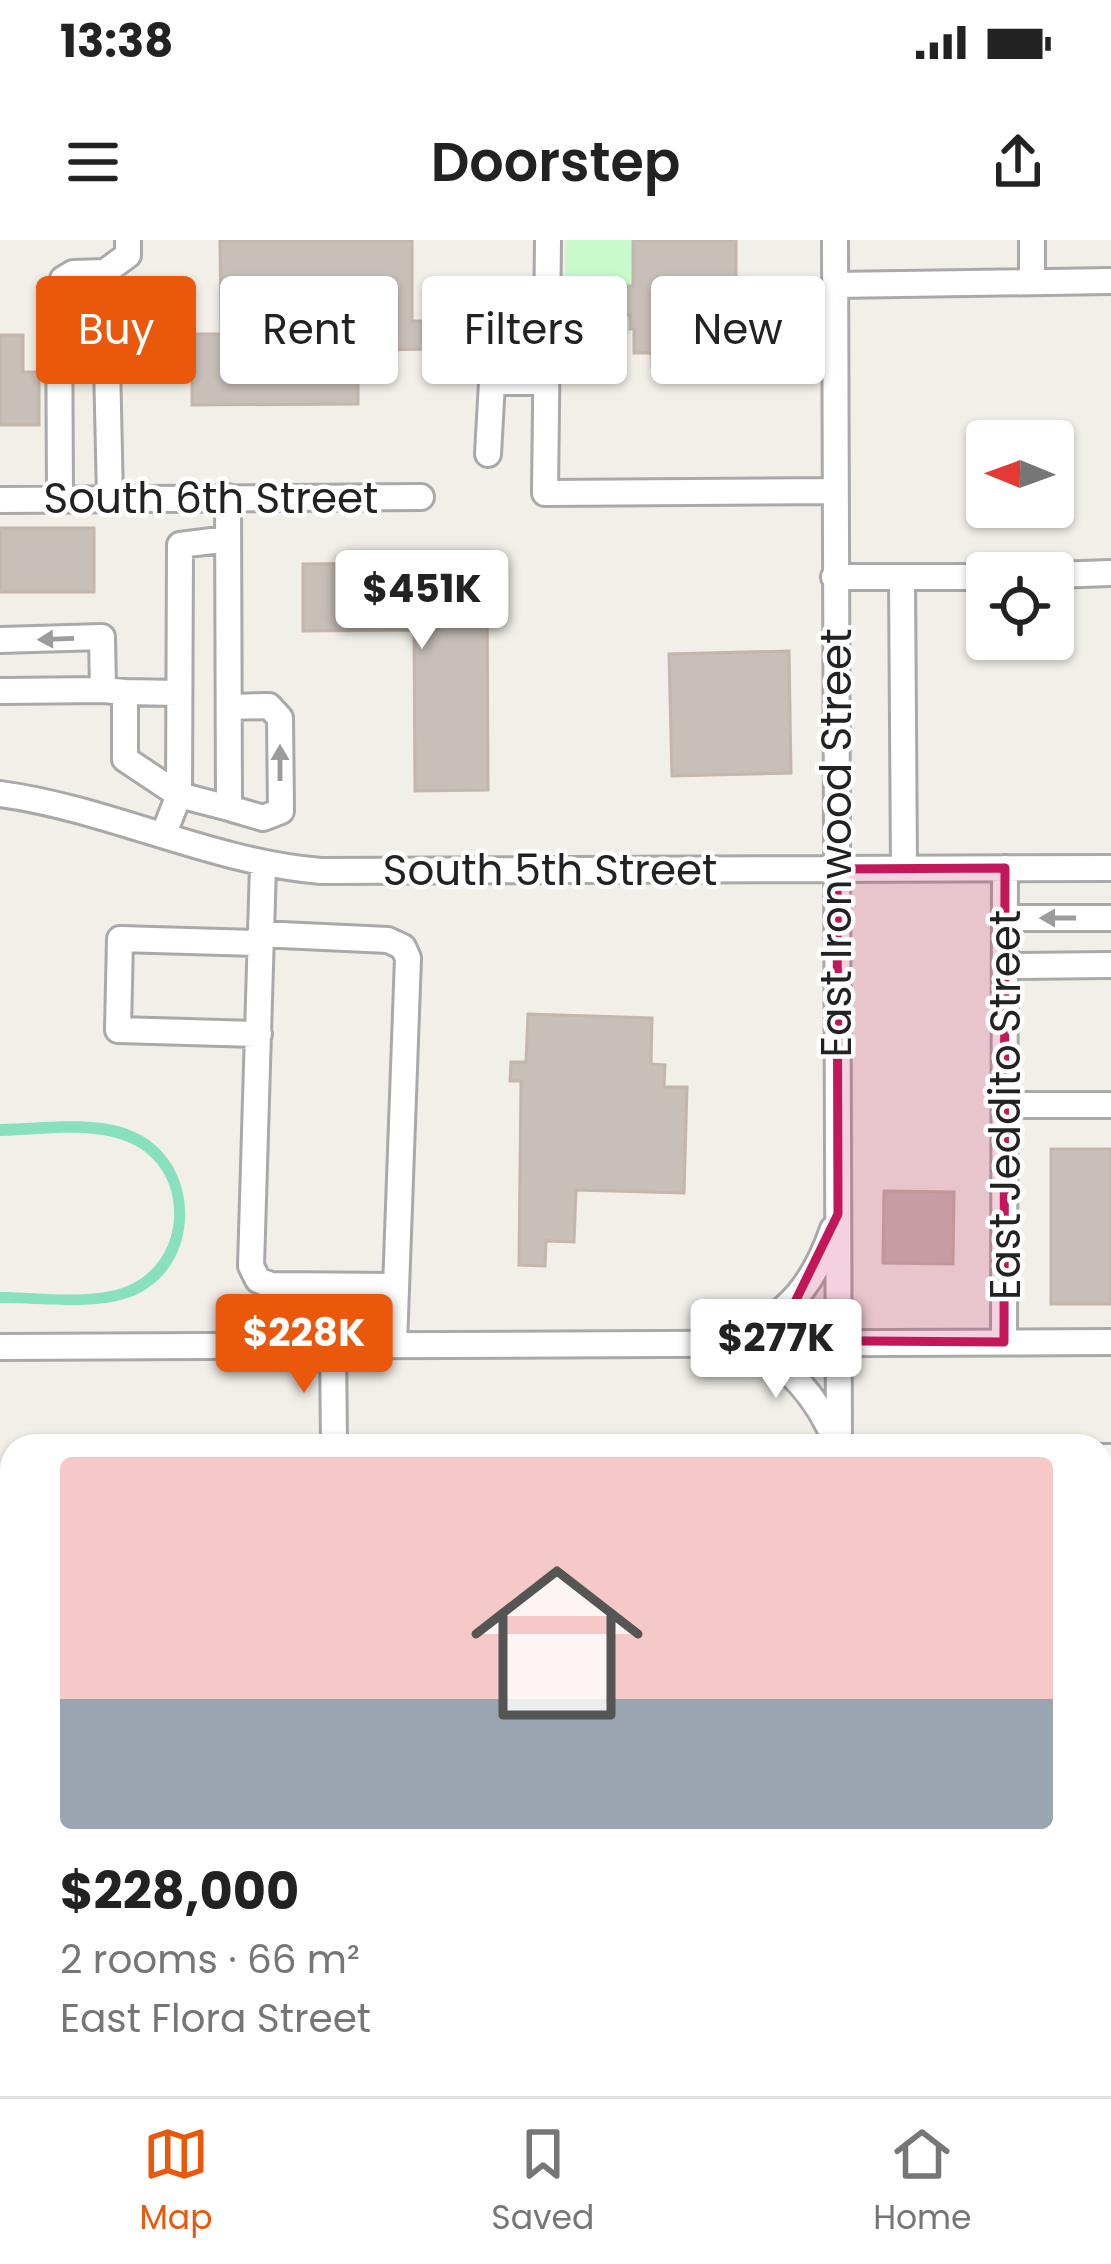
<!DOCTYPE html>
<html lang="en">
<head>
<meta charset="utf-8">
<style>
	body { margin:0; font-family:Poppins,sans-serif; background:#f2f2f2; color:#222; height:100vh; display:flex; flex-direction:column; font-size:45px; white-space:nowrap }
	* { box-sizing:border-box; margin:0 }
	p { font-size:39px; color:#767676 }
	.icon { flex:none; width:66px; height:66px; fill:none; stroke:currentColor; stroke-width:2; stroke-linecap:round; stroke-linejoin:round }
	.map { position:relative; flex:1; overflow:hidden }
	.drawer { position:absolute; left:0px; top:1194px; width:1113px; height:663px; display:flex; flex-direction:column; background:#fff; border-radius:36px 36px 0 0; box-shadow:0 3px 9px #0004 }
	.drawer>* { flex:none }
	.guide { position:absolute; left:36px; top:36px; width:1041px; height:108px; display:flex; gap:24px }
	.needle { width:78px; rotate:271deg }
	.controls { position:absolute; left:966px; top:180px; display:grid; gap:24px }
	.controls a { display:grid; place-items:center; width:108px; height:108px; border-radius:12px; background:#fff; box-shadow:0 3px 9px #0004; font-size:60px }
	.price { position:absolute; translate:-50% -102px; padding:0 27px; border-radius:12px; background:#fff; color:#222; font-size:39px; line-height:78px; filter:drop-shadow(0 3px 6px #0008) }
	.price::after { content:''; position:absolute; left:50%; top:72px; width:36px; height:27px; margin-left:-18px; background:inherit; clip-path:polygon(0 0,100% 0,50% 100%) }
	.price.selected { background:#ea580c; color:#fff }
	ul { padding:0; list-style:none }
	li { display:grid; align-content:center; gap:24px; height:636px; padding:0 60px }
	li span { display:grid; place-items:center; height:372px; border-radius:12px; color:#555 }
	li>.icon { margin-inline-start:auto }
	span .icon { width:216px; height:216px; fill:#fffc; stroke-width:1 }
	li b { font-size:51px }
	.chip { padding:0 42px; border-radius:12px; background:#fff; box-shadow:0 3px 9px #0004; font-size:42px; line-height:108px }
	.chip.selected { background:#ea580c; color:#fff }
	.status { display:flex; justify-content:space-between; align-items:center; height:84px; padding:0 60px; background:#fff; direction:ltr }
	.status svg { height:33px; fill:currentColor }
	header { display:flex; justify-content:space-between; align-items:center; height:156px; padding:0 60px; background:#fff; font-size:54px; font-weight:600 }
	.tab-bar { display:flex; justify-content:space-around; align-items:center; height:168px; border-top:3px solid #e0e0e0; background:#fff; font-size:33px; color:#767676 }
	.tab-bar a { display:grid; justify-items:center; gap:6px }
	.tab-bar .selected { color:#ea580c }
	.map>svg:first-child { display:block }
	.park { fill:#c8facc }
	.pitch { fill:#88e0be }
	.building { fill:#c7bfb8; stroke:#c4b6ab; stroke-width:3 }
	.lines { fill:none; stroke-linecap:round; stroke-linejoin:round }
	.minor-casing { stroke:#a9a9a9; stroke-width:30 }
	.minor { stroke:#fff; stroke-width:24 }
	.oneway { fill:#9c9c9c }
	.marked { fill:#c2185b; fill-opacity:0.2; stroke:#c2185b; stroke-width:9; stroke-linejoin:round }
	.labels { text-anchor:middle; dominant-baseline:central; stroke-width:9; stroke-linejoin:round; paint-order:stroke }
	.street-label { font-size:42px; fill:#222; stroke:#fff }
</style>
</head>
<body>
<div class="status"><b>13:38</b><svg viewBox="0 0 49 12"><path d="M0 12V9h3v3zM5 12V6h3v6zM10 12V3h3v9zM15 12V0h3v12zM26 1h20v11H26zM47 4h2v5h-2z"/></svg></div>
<header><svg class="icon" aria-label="menu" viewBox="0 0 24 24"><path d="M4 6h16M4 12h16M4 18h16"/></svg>Doorstep<svg class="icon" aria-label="share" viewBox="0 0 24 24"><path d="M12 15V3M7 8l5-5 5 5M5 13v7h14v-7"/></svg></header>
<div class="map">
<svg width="1111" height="1856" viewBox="0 0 1111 1856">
	<rect width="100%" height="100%" fill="#f2efe9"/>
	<!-- park -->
	<path class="park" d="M 565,0 L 633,0 L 633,46 L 622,47 L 622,74 L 630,75 L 630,95 L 565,96 Z"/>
	<!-- pitch -->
	<path class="pitch" d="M 0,884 C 40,884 92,875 130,890 C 207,920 203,1039 121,1060 C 84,1069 38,1063 0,1063 L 0,1052 C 39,1052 94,1061 130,1045 C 189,1017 189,929 130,903 C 93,886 40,895 0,896 Z"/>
	<!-- building -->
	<path class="building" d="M 220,0 L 412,0 L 412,81 L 441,81 L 441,109 L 358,110 L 358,164 L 192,165 L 192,94 L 221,94 Z
		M 633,0 L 736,0 L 736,132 L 712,133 L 712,112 L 673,112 L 673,126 L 652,126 L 652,113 L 634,113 L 634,89 L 630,89 L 630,75 L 622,75 L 622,46 L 633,46 Z
		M 0,95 L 23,95 L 23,132 L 39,132 L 39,185 L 0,185 Z
		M 0,288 L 94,288 L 94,352 L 0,352 Z
		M 487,322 L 488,550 L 415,551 L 414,390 L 303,391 L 303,324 Z
		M 789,411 L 791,533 L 672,536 L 669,414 Z
		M 528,774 L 652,778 L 651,824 L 665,825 L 664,847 L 687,847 L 684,953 L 576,950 L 574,1002 L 546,1001 L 545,1026 L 519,1025 L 521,841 L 510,841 L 511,822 L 526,822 Z
		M 1051,909 L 1111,909 L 1111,1064 L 1051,1064 Z
		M 884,951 L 954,952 L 953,1024 L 883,1023 Z"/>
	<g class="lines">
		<!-- minor casing -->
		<g class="minor-casing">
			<path id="minor" d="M 548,0 L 545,253 L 834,251
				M 835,0 L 839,1206
				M 1032,42 L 1032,0
				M 835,45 L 1111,41
				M 489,56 L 492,142
				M 488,214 L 492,142 L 546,142
				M 60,259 L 59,51 L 63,39 L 73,33 L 105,32
				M 110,259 L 105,32 L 128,15 L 128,0
				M 0,260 L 421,257
				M 1053,335 L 1111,333
				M 834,337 L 987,337
				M 902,337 L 904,628
				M 0,400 L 102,397 L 103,450 L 0,451
				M 103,450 L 125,452 L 125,519 L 179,555
				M 125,452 L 179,453
				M 229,467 L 269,466 L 280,478 L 281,571 L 263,578 L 229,568
				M 0,554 C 110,569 211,622 321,631 L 1111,628
				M 179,555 L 180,305 L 228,299
				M 164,593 L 179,555 L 229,568 L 228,257
				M 263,626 L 251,1026 L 258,1040 L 271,1045 L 396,1046
				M 1005,678 L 1111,678
				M 260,694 L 388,700 L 403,707 L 408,718 L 394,1104
				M 1005,726 L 1111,725
				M 259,794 L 118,790 L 120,699 L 260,703
				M 1005,865 L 1111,865
				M 737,1097 C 790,1075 815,1041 833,989
				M 1004,1102 L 1005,628
				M 333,1105 L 334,1206
				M 743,1105 C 788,1121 818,1159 836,1202
				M 0,1107 L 1111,1102
				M 1101,1217 L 1111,1217
				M 1101,1313 L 1111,1313
				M 1101,1444 L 1111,1443
				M 1101,1654 L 1111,1654
				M 0,1659 L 12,1659
				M 919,1845 L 1090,1848 L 1111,1854"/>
		</g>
		<!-- minor -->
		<use href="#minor" class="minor"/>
	</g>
	<!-- one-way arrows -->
	<defs><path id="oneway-solid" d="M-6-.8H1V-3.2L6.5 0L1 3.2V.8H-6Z" transform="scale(3)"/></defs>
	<g class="oneway">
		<use href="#oneway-solid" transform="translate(56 399) rotate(178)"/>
		<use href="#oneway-solid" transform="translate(280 523) rotate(-90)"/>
		<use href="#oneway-solid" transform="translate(1058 678) rotate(180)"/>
	</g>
	<!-- marked area -->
	<path class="marked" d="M 1005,628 L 1004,1102 L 730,1100 L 794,1064 L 838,974 L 837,629 Z"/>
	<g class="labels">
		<!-- street labels -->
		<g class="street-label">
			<text x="211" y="258">South 6th Street</text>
			<text transform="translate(836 603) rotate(-90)">East Ironwood Street</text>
			<text x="550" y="630">South 5th Street</text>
			<text transform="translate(1005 865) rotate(-90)">East Jeddito Street</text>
		</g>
	</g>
</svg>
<div class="controls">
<a><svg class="needle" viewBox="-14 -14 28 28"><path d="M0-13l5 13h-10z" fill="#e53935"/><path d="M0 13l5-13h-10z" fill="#767676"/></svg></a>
<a><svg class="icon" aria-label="locate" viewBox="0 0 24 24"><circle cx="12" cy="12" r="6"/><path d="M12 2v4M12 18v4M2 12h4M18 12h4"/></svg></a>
</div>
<b class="price" style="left:422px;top:412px">$451K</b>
<b class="price selected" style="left:304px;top:1156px">$228K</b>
<b class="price" style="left:776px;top:1161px">$277K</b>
<div class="guide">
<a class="chip selected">Buy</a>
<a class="chip">Rent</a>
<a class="chip">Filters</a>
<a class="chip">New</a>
</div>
<section class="drawer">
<ul>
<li><span style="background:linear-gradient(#f6c9c9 65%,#9aa5b1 0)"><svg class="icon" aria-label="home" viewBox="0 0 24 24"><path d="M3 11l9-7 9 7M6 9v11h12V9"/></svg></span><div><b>$228,000</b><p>2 rooms · 66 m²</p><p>East Flora Street</p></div></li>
</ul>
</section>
</div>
<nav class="tab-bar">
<a class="selected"><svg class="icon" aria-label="map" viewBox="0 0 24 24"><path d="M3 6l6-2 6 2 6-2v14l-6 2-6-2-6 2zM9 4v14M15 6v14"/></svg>Map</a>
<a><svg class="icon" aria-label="saved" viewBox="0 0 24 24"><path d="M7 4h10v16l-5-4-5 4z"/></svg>Saved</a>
<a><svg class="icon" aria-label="home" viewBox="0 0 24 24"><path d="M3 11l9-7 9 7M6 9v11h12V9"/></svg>Home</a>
</nav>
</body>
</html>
